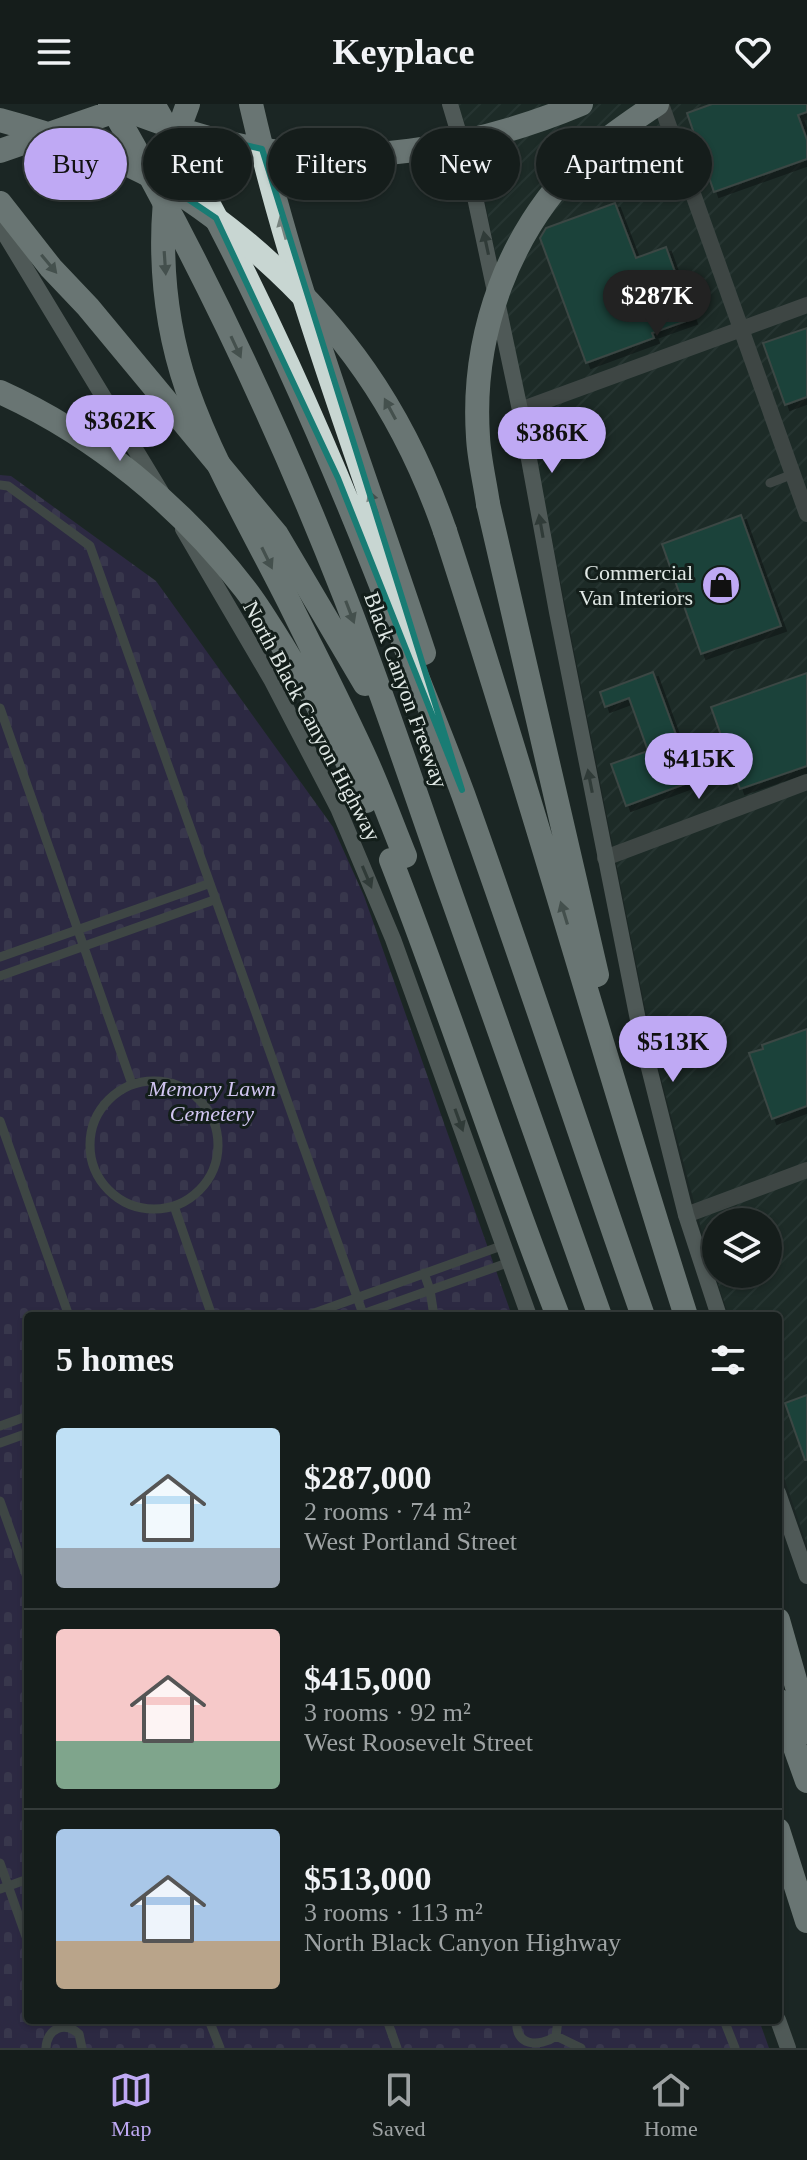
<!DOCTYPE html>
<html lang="en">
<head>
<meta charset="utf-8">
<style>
	body { margin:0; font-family:Georgia,serif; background:#222a28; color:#f1f3f6; height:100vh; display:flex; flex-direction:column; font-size:30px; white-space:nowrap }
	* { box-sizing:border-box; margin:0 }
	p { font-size:26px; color:#9da2a3 }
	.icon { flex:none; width:44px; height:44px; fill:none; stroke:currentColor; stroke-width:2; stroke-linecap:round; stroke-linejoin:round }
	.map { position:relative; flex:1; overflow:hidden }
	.drawer { position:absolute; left:24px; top:1208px; width:758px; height:712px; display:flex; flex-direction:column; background:#151d1b; border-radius:8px; box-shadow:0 2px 6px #0004,0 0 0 2px #343b3a }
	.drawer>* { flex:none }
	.hud { position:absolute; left:24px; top:24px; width:760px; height:72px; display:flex; gap:16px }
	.tools { position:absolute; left:702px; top:1104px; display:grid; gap:16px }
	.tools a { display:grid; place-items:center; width:80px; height:80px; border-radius:50%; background:#151d1b; box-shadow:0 2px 6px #0004,0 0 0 2px #343b3a; font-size:40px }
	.price { position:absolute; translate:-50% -68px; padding:0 18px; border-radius:28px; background:#bfa9f4; color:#111; font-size:26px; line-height:52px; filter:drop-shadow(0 2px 4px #0008) }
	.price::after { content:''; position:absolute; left:50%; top:48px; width:24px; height:18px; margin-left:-12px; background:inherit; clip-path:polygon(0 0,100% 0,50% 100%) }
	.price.active { background:#222; color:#fff }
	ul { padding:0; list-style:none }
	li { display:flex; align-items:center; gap:24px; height:200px; padding:0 32px }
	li+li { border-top:2px solid #343b3a }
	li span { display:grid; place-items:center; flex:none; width:224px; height:160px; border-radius:8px; color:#555 }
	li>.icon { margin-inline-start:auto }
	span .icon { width:96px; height:96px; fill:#fffc; stroke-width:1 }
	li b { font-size:34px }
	h2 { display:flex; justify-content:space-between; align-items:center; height:96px; padding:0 32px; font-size:34px }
	.pill { padding:0 28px; border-radius:36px; background:#151d1b; box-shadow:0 2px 6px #0004,0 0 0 2px #343b3a; font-size:28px; line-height:72px }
	.pill.active { background:#bfa9f4; color:#111 }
	header { display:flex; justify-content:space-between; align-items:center; height:104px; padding:0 32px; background:#151d1b; font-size:36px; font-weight:700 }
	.menu { display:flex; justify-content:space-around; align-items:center; height:112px; border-top:2px solid #343b3a; background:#151d1b; font-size:22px; color:#9da2a3 }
	.menu a { display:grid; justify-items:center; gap:4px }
	.menu .active { color:#bfa9f4 }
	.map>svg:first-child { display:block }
	.industrial { fill:url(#industrial-furrows); fill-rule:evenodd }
	.cemetery { fill:url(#cemetery-stones) }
	.building { fill:#1c6554; stroke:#636f6b; stroke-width:2; filter:url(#shadow) }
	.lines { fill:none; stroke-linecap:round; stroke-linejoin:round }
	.service { stroke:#696e6c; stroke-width:9 }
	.minor { stroke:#696e6c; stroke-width:16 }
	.secondary { stroke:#8f9895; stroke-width:16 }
	.motorway { stroke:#c8d6d2; stroke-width:24 }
	.motorway-bridge { stroke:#c8d6d2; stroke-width:24 }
	.oneway { fill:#77837f }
	.oneway2 { fill:#4b5551 }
	.marked { fill:none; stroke:#197c74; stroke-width:6; stroke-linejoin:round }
	.labels { text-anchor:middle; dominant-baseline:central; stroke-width:6; stroke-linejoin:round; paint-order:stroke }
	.poi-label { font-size:22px; fill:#e0e8e5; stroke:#131e1a; text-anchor:end }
	.street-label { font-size:22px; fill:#e0e8e5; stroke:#131e1a }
	.park-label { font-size:22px; font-style:italic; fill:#d1c5f1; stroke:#131e1a }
</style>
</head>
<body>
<header><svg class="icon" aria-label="menu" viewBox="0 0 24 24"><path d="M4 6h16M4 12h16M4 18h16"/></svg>Keyplace<svg class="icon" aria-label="heart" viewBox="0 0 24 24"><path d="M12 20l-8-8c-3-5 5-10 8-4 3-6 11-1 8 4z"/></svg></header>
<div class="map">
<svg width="807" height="1944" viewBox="0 0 807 1944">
	<defs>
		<pattern id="industrial-furrows" width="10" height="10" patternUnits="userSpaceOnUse" patternTransform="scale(2)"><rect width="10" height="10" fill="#1f322c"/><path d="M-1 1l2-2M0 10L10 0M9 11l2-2" fill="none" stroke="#344640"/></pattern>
		<pattern id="cemetery-stones" width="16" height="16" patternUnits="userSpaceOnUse" patternTransform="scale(2)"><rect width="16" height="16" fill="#412e66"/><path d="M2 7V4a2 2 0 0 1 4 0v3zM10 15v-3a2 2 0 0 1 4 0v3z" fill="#5c4c7c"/></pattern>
		<filter id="shadow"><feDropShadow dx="5" dy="5" stdDeviation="0" flood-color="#0009"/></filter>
	</defs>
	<rect width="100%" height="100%" fill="#1c2724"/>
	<!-- industrial -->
	<path class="industrial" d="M 458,0 L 807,0 L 807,1441 L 778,1356 L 778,1212 L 729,1212 L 709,1154 L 653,944 L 476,52 ZM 716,1118 L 768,1118 L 768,1170 L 716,1170 Z"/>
	<!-- cemetery -->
	<path class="cemetery" d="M 0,371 L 11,372 L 156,477 L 333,723 L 364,792 L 512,1212 L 28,1212 L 28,1916 L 759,1916 L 769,1944 L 0,1944 Z"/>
	<!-- building -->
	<path class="building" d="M 712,0 L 807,0 L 807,8 L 798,11 L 807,36 L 807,55 L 714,88 L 687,9 Z
		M 615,99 L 636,154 L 666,143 L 692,215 L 652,229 L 654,234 L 586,259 L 540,134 L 546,124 Z
		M 807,224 L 807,293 L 785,301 L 763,239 Z
		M 741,411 L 781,522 L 701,550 L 662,440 Z
		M 653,568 L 693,677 L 626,702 L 611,660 L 648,647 L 629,594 L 605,603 L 600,588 Z
		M 807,569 L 807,662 L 740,685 L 711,603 Z
		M 807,925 L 807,1002 L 772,1015 L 749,949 L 763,945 L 762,941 Z
		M 807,1291 L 807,1356 L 805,1356 L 785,1299 Z"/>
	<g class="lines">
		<!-- service -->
		<path class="service" d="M 770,379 L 793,370
			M 0,381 L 8,382 L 90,442 L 363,1210
			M 0,604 L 132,980
			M 0,853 L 208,780
			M 0,872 L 214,796
			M90 1041a64 64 0 1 1 128 0a64 64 0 1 1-128 0Z
			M 0,1017 L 69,1212
			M 174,1102 L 212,1212
			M 424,1169 L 430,1186 L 434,1212
			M 306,1212 L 504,1141
			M 357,1212 L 510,1158
			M 0,1322 L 28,1312
			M 0,1339 L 28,1329
			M 0,1397 L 28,1476
			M 0,1759 L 28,1838
			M 0,1785 L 28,1775
			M 209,1916 L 220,1944
			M 387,1916 L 397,1944
			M 517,1916 C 514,1942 539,1944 556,1932 L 558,1916
			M 724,1916 L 735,1944
			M 556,1932 L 581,1944
			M 46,1944 C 47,1924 65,1917 79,1930 L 82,1944"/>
		<!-- minor -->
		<path class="minor" d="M 661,0 L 807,410
			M 520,306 L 807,201
			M 605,754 L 807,678
			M 686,1111 L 807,1066"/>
		<!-- secondary -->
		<path class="secondary" d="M 450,0 L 468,60 L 520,306 L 557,508 L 642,936 L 686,1111 L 719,1212
			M 0,122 L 161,388
			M 183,425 L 272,577 L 338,704 L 393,835 L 529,1212
			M 778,1389 L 807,1472
			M 778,1916 L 788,1944"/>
		<!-- motorway -->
		<path class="motorway" d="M 110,0 C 200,157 279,324 345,493 C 384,593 417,695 453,796 C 502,935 551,1073 600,1212
			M 153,0 C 252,169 330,348 400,530 C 421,583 443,636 463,690 C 525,863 582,1038 643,1212
			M 251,0 C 294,188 364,367 424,549
			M 0,99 L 51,164 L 88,203 L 277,431 L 365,580
			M 488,400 L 597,871
			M 445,427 C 530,687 603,951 686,1212
			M 391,756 C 450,907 499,1061 558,1212
			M 778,1516 L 799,1590 L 807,1628
			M 778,1596 L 807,1677
			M 778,1726 L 807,1817"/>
		<!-- motorway-bridge -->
		<path class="motorway-bridge" d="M 110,0 C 151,15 191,31 233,40 C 348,66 474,45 581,0
			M 188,0 C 153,87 157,197 187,285 C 213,359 254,428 289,498 C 315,551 342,603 366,656 C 380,687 392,720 405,752
			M 0,16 C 48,29 98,45 143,68 C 179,86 212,111 243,136 C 341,218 403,306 445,427
			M 0,47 L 130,2
			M 0,288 C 95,331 181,402 245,485 C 259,503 270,522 282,541 C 313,591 341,643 366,697
			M 488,400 C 485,378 479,355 478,333 C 471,230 509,127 583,55 C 606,34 632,17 657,0"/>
	</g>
	<!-- one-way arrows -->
	<defs><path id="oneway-solid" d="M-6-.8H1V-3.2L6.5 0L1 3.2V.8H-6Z" transform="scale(2)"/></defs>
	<g class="oneway">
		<use href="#oneway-solid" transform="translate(283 124) rotate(-105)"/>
		<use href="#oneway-solid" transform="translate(165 159) rotate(86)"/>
		<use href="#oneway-solid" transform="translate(49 160) rotate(50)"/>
		<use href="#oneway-solid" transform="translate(236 243) rotate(65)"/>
		<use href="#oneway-solid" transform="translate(390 305) rotate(-118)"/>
		<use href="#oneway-solid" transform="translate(373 398) rotate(-110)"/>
		<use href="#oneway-solid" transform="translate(267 454) rotate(64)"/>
		<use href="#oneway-solid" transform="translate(350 508) rotate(69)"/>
		<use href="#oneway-solid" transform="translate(564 809) rotate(-107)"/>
	</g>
	<g class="oneway2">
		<use href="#oneway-solid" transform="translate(486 139) rotate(-102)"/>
		<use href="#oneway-solid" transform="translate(541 422) rotate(-100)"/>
		<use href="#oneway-solid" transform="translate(590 677) rotate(-101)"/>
		<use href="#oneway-solid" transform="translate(367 773) rotate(67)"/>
		<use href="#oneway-solid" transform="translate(459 1016) rotate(70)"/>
	</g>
	<!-- marked area -->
	<path d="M0 0H807V1944H0ZM 179,25 L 262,45 L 462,686 L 338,374 L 216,114 L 167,81 Z" fill="#1c2724" fill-opacity=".55" fill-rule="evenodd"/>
	<path class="marked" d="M 179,25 L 262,45 L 462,686 L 338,374 L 216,114 L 167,81 Z"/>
	<!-- icons -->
	<defs>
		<g id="shop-disc" transform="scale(2)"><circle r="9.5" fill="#bfa9f4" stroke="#131e1a"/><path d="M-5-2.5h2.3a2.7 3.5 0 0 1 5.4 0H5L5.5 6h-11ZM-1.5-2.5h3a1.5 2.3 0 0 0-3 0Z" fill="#111"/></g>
	</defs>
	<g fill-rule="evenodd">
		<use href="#shop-disc" x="721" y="481"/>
	</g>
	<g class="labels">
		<!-- poi labels -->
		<g class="poi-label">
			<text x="693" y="468">Commercial<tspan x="693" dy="25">Van Interiors</tspan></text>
		</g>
		<!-- street labels -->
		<g class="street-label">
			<text transform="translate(406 586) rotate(70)">Black Canyon Freeway</text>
			<text transform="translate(312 617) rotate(62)">North Black Canyon Highway</text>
		</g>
		<!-- park labels -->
		<g class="park-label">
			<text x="212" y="984">Memory Lawn<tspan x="212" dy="25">Cemetery</tspan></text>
		</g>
	</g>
</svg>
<div class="tools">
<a><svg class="icon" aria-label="layers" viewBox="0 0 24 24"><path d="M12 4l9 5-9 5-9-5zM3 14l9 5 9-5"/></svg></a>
</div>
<b class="price active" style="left:657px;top:234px">$287K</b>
<b class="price" style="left:120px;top:359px">$362K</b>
<b class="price" style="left:552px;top:371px">$386K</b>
<b class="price" style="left:699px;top:697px">$415K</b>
<b class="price" style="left:673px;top:980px">$513K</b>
<div class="hud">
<a class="pill active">Buy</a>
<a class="pill">Rent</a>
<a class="pill">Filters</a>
<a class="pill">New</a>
<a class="pill">Apartment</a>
</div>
<section class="drawer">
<h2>5 homes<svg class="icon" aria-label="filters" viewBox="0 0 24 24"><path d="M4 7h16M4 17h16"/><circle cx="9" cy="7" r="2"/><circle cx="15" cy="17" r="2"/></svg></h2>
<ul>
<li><span style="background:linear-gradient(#bfe0f5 75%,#9aa5b1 0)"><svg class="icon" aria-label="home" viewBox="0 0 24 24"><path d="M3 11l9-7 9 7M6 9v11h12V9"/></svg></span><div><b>$287,000</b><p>2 rooms · 74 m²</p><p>West Portland Street</p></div></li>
<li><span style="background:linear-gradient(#f6c9c9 70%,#7fa58c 0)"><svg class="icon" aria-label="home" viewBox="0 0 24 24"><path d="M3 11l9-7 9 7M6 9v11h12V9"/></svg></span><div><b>$415,000</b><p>3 rooms · 92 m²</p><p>West Roosevelt Street</p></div></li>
<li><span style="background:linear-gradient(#a9c7e8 70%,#b9a48a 0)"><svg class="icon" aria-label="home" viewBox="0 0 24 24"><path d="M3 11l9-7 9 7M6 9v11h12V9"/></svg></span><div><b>$513,000</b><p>3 rooms · 113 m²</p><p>North Black Canyon Highway</p></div></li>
</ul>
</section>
</div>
<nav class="menu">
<a class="active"><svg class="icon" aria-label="map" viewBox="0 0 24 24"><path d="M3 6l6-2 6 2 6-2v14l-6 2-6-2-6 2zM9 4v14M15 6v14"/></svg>Map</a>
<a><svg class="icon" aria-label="saved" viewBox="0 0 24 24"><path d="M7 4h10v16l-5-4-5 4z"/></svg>Saved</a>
<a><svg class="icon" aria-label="home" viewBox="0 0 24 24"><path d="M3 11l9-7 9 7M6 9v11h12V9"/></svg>Home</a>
</nav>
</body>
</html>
